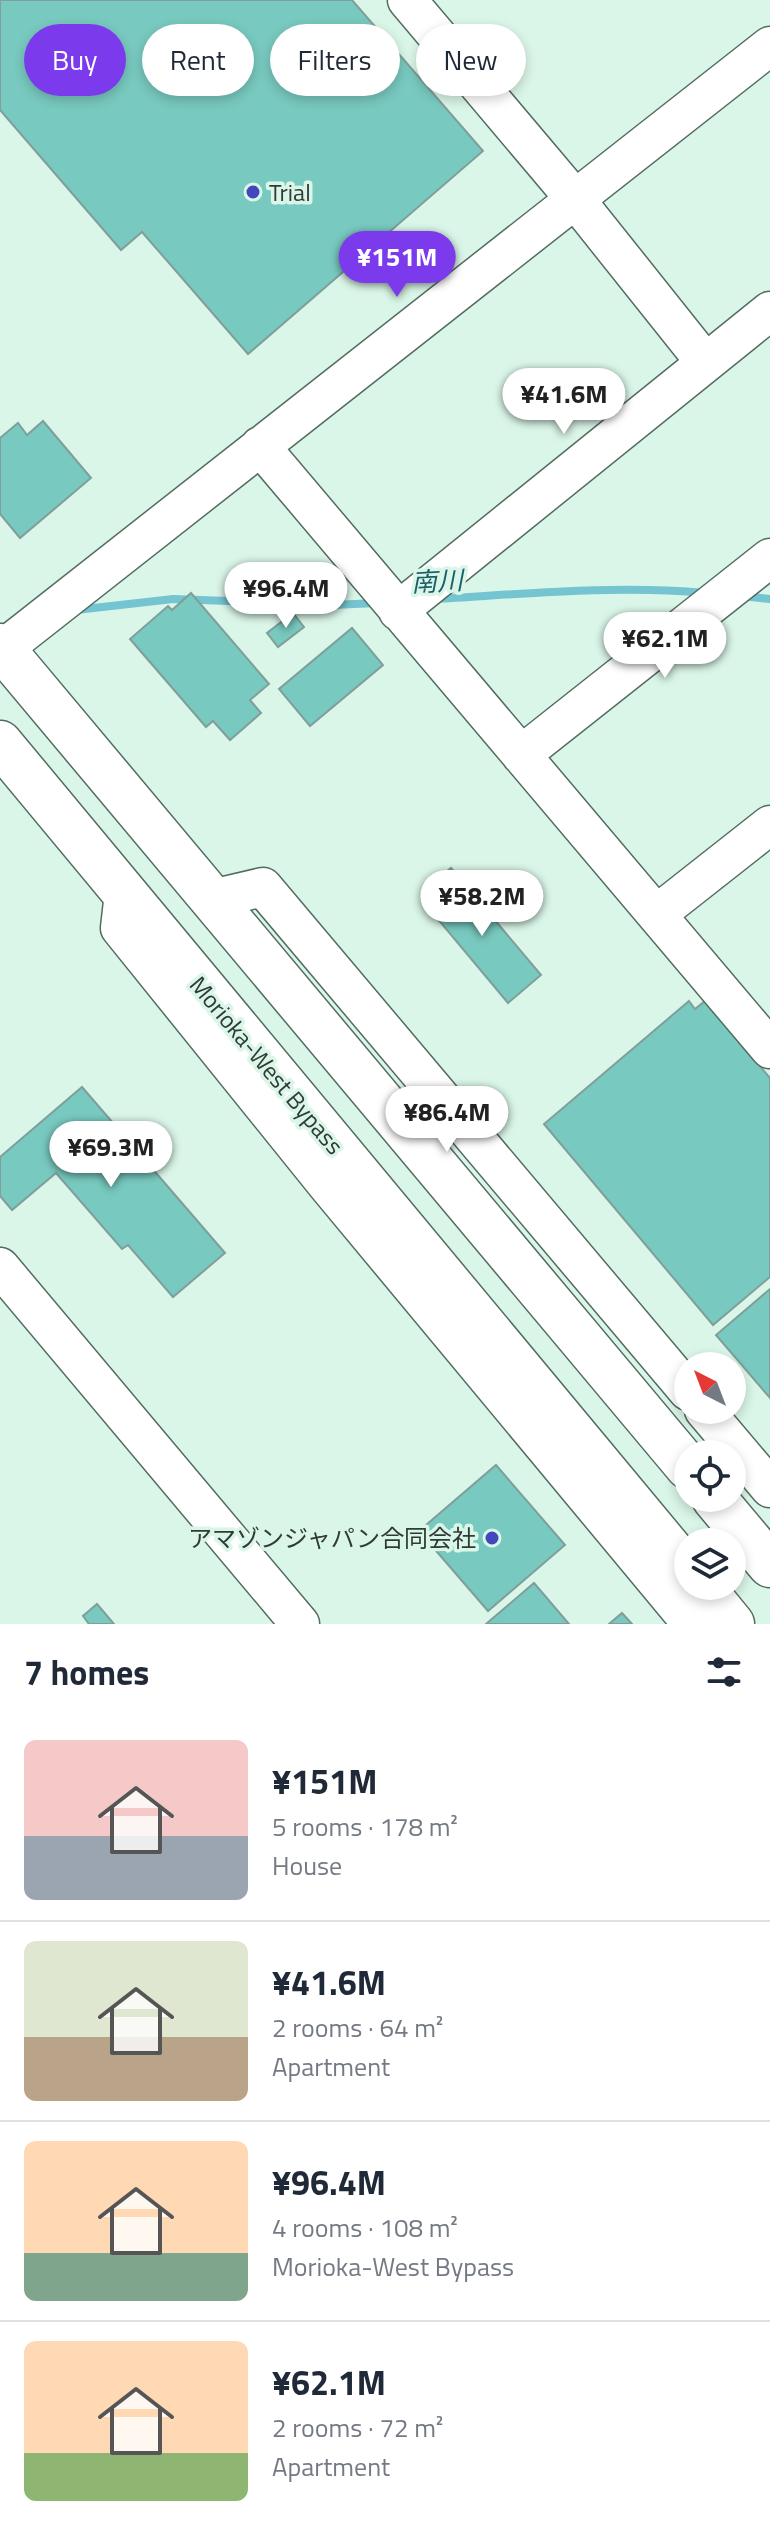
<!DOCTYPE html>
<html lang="en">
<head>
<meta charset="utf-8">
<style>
	body { margin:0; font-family:"Titillium Web","Noto Sans JP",sans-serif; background:#f6f6f7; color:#1f2937; height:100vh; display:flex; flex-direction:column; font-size:30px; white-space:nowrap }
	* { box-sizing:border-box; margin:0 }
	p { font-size:26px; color:#747a83 }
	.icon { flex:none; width:44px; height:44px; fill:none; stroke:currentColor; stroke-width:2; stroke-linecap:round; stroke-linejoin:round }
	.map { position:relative; height:1624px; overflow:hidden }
	.side { display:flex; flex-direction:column; background:#fff; flex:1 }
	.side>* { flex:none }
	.banner { position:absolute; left:24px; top:24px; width:722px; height:72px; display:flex; gap:16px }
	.needle { width:52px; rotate:318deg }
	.buttons { position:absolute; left:674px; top:1352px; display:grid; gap:16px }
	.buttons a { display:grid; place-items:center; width:72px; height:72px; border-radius:50%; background:#fff; box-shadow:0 4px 12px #0003; font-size:40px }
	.price { position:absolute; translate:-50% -68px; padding:0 18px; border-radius:28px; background:#fff; color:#222; font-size:26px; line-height:52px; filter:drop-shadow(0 2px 4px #0008) }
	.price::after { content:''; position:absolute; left:50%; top:48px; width:24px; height:18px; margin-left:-12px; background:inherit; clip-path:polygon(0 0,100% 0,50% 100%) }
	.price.on { background:#7c3aed; color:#fff }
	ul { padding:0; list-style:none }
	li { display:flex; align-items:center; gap:24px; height:200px; padding:0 24px }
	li+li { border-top:2px solid #e0e1e3 }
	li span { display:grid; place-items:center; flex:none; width:224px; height:160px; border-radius:12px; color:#555 }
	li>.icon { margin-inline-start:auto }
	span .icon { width:96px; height:96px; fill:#fffc; stroke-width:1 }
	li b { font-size:34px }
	h2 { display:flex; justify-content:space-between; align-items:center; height:96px; padding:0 24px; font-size:34px }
	.pill { padding:0 28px; border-radius:36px; background:#fff; box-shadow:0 4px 12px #0003; font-size:28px; line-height:72px }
	.pill.on { background:#7c3aed; color:#fff }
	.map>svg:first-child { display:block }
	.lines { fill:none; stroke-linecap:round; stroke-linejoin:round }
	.stream { stroke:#74c5d1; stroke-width:8 }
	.building { fill:#78c9bf; stroke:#809e9a; stroke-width:2 }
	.minor-casing { stroke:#546c60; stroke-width:41 }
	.highway-casing { stroke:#546c60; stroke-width:47 }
	.minor { stroke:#fff; stroke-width:38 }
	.highway { stroke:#fff; stroke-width:44 }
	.poi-dot { fill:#4148bd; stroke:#daf6e8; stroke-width:3 }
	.labels { text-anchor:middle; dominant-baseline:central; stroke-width:7; stroke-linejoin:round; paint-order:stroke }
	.poi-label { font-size:24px; fill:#303b35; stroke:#daf6e8; text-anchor:start }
	.street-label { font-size:24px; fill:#303b35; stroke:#daf6e8 }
	.water-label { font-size:26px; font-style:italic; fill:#1c5f68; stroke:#daf6e8 }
</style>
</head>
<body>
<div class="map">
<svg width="770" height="1624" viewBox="0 0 770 1624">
	<rect width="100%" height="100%" fill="#daf6e8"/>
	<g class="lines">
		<!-- stream -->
		<path class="stream" d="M 742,596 L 770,599
			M 435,599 C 524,594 615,585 705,593
			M 76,610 L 173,599 L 333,605 L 377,603"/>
	</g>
	<!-- building -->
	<path class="building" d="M 0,0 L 352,0 L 483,151 L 248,354 L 142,232 L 121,250 L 0,110 Z
		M 43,421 L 91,478 L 20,538 L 0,514 L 0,438 L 18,423 L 27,435 Z
		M 191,593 L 269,684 L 250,700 L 261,713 L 230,740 L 213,721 L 206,727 L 130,639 L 168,606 L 172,610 Z
		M 293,613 L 304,627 L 278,647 L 267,633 Z
		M 352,628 L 383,665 L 310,726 L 279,689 Z
		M 451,868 L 541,975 L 508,1003 L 426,905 L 448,887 L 440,877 Z
		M 689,1001 L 695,1009 L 705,1001 L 770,1078 L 770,1277 L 713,1325 L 544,1124 Z
		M 82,1087 L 225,1253 L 173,1297 L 128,1245 L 122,1249 L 56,1173 L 12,1210 L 0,1196 L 0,1157 Z
		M 770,1289 L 770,1398 L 716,1335 Z
		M 496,1465 L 565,1545 L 488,1611 L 419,1531 Z
		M 534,1583 L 569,1624 L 486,1624 Z
		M 97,1604 L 114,1624 L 89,1624 L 83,1616 Z
		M 622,1613 L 632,1624 L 609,1624 Z"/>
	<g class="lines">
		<!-- minor casing -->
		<g class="minor-casing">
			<path id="minor" d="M 407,0 L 575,199 L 705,362
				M 260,446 L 770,1049
				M 398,611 L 770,311
				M 3,649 L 770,46
				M 521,755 L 770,558
				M 124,893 L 120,928 L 328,1186 L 692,1624
				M 212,899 L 263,887 L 688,1391
				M 657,914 L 770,825
				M 0,1267 L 300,1624
				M 704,1410 L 770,1488"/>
		</g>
		<!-- highway casing -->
		<g class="highway-casing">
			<path id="highway" d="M 0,646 L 688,1467
				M 0,743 L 688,1571
				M 714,1498 L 770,1565
				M 701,1586 L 732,1624"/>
		</g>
		<!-- minor -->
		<use href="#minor" class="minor"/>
		<!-- highway -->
		<use href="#highway" class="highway"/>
	</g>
	<!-- markers -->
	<g class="poi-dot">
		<circle cx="253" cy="192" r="8"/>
		<circle cx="492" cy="1538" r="8"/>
	</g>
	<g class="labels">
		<!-- poi labels -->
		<g class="poi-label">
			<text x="269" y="192">Trial</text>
			<text x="476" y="1538" text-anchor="end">アマゾンジャパン合同会社</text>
		</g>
		<!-- street labels -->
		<g class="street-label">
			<text transform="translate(267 1065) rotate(50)">Morioka-West Bypass</text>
		</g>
		<!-- water labels -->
		<g class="water-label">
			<text transform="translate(437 581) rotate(-3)">南川</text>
		</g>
	</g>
</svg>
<div class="buttons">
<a><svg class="needle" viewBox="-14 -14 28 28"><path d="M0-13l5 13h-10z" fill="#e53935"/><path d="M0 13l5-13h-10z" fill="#747a83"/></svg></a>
<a><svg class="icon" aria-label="locate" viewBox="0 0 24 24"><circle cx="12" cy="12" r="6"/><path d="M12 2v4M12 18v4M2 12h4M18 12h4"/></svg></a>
<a><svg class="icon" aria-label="layers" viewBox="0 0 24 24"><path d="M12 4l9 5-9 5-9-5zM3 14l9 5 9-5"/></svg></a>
</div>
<b class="price on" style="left:397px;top:299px">¥151M</b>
<b class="price" style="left:564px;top:436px">¥41.6M</b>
<b class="price" style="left:286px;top:630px">¥96.4M</b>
<b class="price" style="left:665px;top:680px">¥62.1M</b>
<b class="price" style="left:482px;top:938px">¥58.2M</b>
<b class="price" style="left:447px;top:1154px">¥86.4M</b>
<b class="price" style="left:111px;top:1189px">¥69.3M</b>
<div class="banner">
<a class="pill on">Buy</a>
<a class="pill">Rent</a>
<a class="pill">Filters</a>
<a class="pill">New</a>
</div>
</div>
<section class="side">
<h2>7 homes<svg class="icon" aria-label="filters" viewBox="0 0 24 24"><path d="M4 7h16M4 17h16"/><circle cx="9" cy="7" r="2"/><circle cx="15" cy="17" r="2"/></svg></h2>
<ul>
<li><span style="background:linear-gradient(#f6c9c9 60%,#9aa5b1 0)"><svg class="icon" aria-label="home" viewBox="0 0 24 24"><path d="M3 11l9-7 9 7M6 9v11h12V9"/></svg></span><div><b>¥151M</b><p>5 rooms · 178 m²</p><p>House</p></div></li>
<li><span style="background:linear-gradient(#dfe7d0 60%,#b9a48a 0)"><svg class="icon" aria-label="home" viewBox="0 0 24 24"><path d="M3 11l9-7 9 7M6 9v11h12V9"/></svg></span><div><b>¥41.6M</b><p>2 rooms · 64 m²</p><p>Apartment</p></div></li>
<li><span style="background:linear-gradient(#ffd9b3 70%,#7fa58c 0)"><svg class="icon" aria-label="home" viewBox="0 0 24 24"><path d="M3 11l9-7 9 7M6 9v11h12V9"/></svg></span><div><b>¥96.4M</b><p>4 rooms · 108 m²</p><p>Morioka-West Bypass</p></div></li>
<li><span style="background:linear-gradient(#ffd9b3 70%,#8fb573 0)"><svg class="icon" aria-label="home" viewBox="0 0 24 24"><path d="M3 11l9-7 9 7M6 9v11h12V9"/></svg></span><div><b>¥62.1M</b><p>2 rooms · 72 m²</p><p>Apartment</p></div></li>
</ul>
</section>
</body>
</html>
